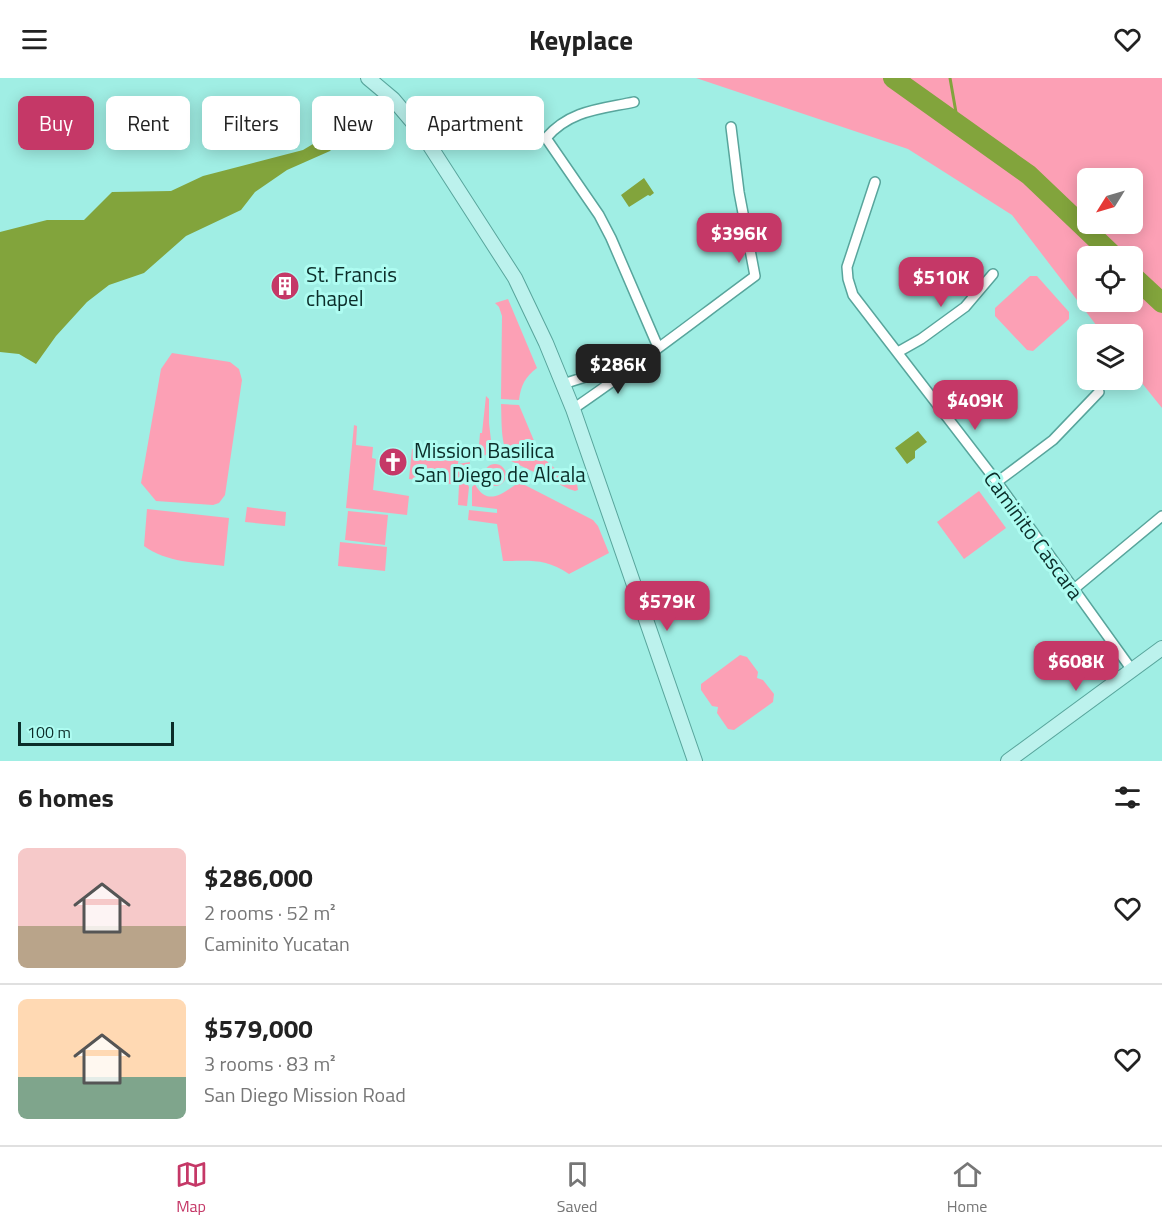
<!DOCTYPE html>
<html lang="en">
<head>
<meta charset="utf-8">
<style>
	body { margin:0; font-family:"Titillium Web",sans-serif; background:#f6f6f6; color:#222; height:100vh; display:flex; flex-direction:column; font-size:22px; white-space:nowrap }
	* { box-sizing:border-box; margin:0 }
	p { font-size:20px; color:#767676 }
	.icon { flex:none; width:33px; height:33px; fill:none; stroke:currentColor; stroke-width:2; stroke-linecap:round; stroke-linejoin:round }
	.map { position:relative; height:683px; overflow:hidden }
	.sheet { display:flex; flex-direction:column; background:#fff; flex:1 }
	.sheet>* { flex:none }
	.top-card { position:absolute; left:18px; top:18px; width:600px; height:54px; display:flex; gap:12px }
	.needle { width:39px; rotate:233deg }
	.fabs { position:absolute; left:1077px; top:90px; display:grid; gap:12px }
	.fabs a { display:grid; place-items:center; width:66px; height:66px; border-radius:9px; background:#fff; box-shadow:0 3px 15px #0003; font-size:30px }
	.scale { position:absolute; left:18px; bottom:15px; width:156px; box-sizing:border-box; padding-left:6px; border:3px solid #0b2d29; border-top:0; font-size:16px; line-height:21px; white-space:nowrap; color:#0b2d29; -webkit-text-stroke:4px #aefcf1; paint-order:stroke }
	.price { position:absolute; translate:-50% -51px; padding:0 14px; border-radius:12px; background:#c53867; color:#fff; font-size:20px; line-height:39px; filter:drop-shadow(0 2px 3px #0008) }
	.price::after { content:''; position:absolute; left:50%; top:36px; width:18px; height:14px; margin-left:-9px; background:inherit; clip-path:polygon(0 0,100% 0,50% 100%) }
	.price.selected { background:#222; color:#fff }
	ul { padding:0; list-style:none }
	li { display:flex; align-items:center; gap:18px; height:150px; padding:0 18px }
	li+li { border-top:2px solid #e0e0e0 }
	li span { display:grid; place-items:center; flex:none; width:168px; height:120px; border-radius:9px; color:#555 }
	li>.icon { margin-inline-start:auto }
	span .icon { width:72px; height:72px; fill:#fffc; stroke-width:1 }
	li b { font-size:26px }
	h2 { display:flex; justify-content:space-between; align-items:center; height:72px; padding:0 18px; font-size:26px }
	.tag { padding:0 21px; border-radius:9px; background:#fff; box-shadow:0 3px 15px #0003; font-size:21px; line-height:54px }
	.tag.selected { background:#c53867; color:#fff }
	header { display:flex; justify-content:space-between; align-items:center; height:78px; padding:0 18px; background:#fff; font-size:27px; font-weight:700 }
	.tabs { display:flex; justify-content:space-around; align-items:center; height:84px; border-top:2px solid #e0e0e0; background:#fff; font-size:16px; color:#767676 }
	.tabs a { display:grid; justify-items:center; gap:3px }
	.tabs .selected { color:#c53867 }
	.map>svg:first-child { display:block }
	.green { fill:#fca0b5; fill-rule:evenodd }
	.water { fill:#82a43c }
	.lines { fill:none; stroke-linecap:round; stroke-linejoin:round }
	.stream { stroke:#82a43c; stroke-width:3 }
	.river { stroke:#82a43c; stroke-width:20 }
	.street-casing { stroke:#58a59c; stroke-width:12 }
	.secondary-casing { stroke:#58a59c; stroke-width:16 }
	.street { stroke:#fff; stroke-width:9 }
	.secondary { stroke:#bcf2ed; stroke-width:14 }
	.labels { text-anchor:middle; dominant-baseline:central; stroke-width:6; stroke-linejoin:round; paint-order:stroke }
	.poi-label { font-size:21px; fill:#0b2d29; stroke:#aefcf1; text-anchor:start }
	.street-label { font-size:21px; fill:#0b2d29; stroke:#aefcf1 }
</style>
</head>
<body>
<header><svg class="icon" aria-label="menu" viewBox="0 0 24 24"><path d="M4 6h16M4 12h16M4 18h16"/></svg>Keyplace<svg class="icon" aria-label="heart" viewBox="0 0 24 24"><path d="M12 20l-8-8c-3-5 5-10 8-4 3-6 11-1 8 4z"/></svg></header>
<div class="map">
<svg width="1162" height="683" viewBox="0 0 1162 683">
	<rect width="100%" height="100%" fill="#a0eee4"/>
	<!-- green -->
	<path class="green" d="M 696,0 L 1162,0 L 1162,330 L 1133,294 L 1132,256 L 1103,256 L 1012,137 L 908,71 ZM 1088,100 L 1132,100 L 1132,146 L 1088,146 ZM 1088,178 L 1132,178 L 1132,224 L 1088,224 Z
		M 1030,198 L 1037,198 L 1069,234 L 1069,241 L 1033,273 L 1027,272 L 995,238 L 995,230 Z
		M 508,221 L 537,290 C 525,299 521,307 519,322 L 501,321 L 502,238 L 499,229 L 495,225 Z
		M 172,275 L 230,284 L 239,291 L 242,302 L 225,417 L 219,425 L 213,427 L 156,423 L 141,405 L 161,291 Z
		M 486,318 L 489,321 L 489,345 L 492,371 L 491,374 L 478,381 L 480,355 L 482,355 Z
		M 501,326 L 519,327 L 540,377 L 561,396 L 577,406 L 578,412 L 575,413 L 569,411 L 511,383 C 500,368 502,344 501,326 Z
		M 354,347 L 357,348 L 356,367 L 373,369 L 372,380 L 376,381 L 373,412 L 409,418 L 407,437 L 346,430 Z
		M 412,371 L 459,376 L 458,386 L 470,384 L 468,395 L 461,397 L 460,399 L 464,400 L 469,409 L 467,428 L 458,427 L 459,407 L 409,401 Z
		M484 397a11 11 0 1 1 22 0a11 11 0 1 1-22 0Z
		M 519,404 L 593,442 L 598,448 L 609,475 L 569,496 C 545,480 531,483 503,483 L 497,446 L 468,442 L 469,432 L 497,435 L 497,431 L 472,428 L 472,409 L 475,406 C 487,430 505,414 519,404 Z
		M 979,413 L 1006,450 L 964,481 L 937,444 Z
		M 247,429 L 286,434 L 285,448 L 245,444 Z
		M 147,431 L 229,440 L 224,488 C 196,484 167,485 144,468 Z
		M 348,433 L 388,437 L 385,467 L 345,462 Z
		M 340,464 L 387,469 L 385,493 L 338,488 Z
		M 740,577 L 747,579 L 758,594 L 757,600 L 763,602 L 774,616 L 773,624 L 734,652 L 728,651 L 717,635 L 718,629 L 712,628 L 701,612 L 701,606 Z"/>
	<!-- water -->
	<path class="water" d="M 353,22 L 365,34 L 330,73 L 287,92 L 255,114 L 241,132 L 186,158 L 144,195 L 109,207 L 87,224 L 56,258 L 36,286 L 19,276 L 0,274 L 0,154 L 47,142 L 84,142 L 112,114 L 171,113 L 203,98 L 303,72 L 328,57 Z
		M 644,100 L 654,115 L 650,118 L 648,117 L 629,129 L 621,117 Z
		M 918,353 L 927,364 L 915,373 L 915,380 L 907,386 L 895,370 Z"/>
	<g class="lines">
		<!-- stream -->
		<path class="stream" d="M 950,0 L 958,46"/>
		<!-- river -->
		<path class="river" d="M 893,0 L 1029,97 L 1114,178
			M 1132,197 L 1162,225"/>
		<!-- street casing -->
		<g class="street-casing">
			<path id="street" d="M 634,24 C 601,31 570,32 546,60 L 599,137 L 611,160 L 658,269
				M 875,104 L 847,189 L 848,201 L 853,217 L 997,404 L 1132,592
				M 898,274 L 921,261 L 965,229 L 993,196
				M 563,306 L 639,282
				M 573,331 C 635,289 694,243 755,198 L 739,114 L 731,49
				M 997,404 L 1053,362 L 1099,314
				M 1074,511 L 1162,438"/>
		</g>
		<!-- secondary casing -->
		<g class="secondary-casing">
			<path id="secondary" d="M 368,0 L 393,21 L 421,54 L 515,200 L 546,265 L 573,331 L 695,683
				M 1008,683 L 1162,570"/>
		</g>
		<!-- street -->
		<use href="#street" class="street"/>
		<!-- secondary -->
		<use href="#secondary" class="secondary"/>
	</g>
	<!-- icons -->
	<defs>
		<g id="building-disc" transform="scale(1.5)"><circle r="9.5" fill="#c53867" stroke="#aefcf1"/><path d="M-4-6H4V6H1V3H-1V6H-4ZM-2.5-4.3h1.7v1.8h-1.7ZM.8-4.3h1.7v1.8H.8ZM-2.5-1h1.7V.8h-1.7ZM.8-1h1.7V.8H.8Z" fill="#fff"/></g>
		<g id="church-disc" transform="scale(1.5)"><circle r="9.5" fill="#c53867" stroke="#aefcf1"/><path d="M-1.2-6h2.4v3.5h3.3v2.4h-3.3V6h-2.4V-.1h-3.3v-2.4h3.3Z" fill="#fff"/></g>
	</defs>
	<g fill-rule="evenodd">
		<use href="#building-disc" x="285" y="208"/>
		<use href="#church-disc" x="393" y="384"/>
	</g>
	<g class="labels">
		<!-- poi labels -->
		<g class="poi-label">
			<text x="306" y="196">St. Francis<tspan x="306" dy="24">chapel</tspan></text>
			<text x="414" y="372">Mission Basilica<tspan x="414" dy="24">San Diego de Alcala</tspan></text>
		</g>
		<!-- street labels -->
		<g class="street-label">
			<text transform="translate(1034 457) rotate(54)">Caminito Cascara</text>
		</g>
	</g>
</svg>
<div class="fabs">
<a><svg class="needle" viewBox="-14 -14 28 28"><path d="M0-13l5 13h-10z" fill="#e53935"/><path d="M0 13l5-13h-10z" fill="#767676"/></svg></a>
<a><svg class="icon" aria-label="locate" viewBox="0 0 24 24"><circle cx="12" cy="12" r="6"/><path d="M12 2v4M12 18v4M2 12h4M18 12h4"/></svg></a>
<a><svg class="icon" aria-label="layers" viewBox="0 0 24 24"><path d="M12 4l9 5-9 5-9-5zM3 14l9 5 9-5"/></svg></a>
</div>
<div class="scale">100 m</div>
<b class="price" style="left:739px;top:186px">$396K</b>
<b class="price" style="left:941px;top:230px">$510K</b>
<b class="price selected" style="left:618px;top:317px">$286K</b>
<b class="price" style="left:975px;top:353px">$409K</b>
<b class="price" style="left:667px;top:554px">$579K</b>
<b class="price" style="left:1076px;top:614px">$608K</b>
<div class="top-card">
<a class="tag selected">Buy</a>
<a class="tag">Rent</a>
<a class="tag">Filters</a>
<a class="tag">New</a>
<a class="tag">Apartment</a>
</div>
</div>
<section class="sheet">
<h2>6 homes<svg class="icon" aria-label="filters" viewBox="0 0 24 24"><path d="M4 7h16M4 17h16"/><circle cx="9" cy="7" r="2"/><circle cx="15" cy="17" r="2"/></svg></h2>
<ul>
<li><span style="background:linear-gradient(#f6c9c9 65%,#b9a48a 0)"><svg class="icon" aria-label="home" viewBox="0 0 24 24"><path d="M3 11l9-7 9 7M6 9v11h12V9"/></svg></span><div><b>$286,000</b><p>2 rooms · 52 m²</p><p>Caminito Yucatan</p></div><svg class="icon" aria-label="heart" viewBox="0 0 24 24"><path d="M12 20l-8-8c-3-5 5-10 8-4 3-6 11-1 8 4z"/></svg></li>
<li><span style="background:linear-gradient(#ffd9b3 65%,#7fa58c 0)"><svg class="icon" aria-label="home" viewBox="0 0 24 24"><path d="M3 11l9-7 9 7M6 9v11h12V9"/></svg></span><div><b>$579,000</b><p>3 rooms · 83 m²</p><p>San Diego Mission Road</p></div><svg class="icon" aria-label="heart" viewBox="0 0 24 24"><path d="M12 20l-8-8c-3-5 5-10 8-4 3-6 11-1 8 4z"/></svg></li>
</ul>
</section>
<nav class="tabs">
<a class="selected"><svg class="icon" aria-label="map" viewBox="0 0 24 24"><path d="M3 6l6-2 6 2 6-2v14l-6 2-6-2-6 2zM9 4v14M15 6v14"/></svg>Map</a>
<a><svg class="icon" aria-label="saved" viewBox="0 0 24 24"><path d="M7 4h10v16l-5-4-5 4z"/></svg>Saved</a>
<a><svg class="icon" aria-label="home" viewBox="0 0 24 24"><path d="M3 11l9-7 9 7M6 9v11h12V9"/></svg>Home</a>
</nav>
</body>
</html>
